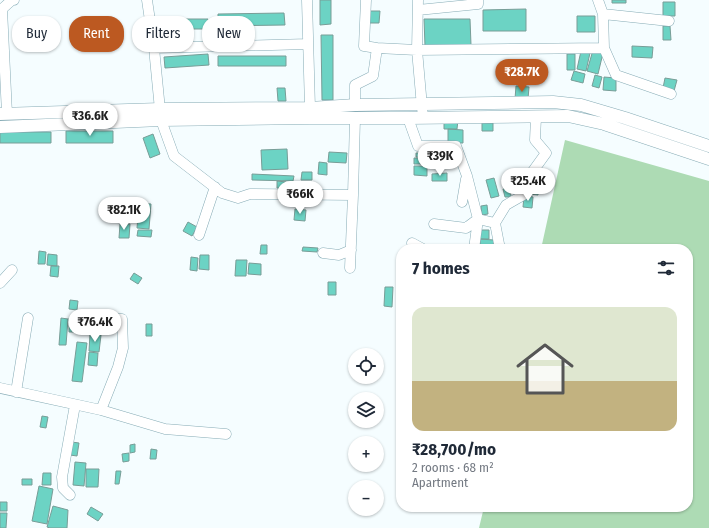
<!DOCTYPE html>
<html lang="en">
<head>
<meta charset="utf-8">
<style>
	body { margin:0; font-family:"Fira Sans Condensed",sans-serif; background:#f2f2f3; color:#1f2937; height:100vh; display:flex; flex-direction:column; font-size:15px; white-space:nowrap }
	* { box-sizing:border-box; margin:0 }
	p { font-size:13px; color:#747a83 }
	.icon { flex:none; width:22px; height:22px; fill:none; stroke:currentColor; stroke-width:2; stroke-linecap:round; stroke-linejoin:round }
	.map { position:relative; flex:1; overflow:hidden }
	.panel { position:absolute; left:396px; top:244px; width:297px; height:268px; display:flex; flex-direction:column; background:#fff; border-radius:16px; box-shadow:0 1px 3px #0004 }
	.panel>* { flex:none }
	.hud { position:absolute; left:12px; top:16px; width:324px; height:36px; display:flex; gap:8px }
	.tools { position:absolute; left:348px; top:348px; display:grid; gap:8px }
	.tools a { display:grid; place-items:center; width:36px; height:36px; border-radius:50%; background:#fff; box-shadow:0 1px 3px #0004; font-size:20px }
	.price { position:absolute; translate:-50% -34px; padding:0 9px; border-radius:14px; background:#fff; color:#222; font-size:13px; line-height:26px; filter:drop-shadow(0 1px 2px #0008) }
	.price::after { content:''; position:absolute; left:50%; top:24px; width:12px; height:9px; margin-left:-6px; background:inherit; clip-path:polygon(0 0,100% 0,50% 100%) }
	.price.on { background:#bc5921; color:#fff }
	ul { padding:0; list-style:none }
	li { display:grid; align-content:center; gap:8px; height:212px; padding:0 16px }
	li+li { border-top:1px solid #e0e1e3 }
	li span { display:grid; place-items:center; height:124px; border-radius:12px; color:#555 }
	li>.icon { margin-inline-start:auto }
	span .icon { width:72px; height:72px; fill:#fffc; stroke-width:1 }
	li b { font-size:17px }
	h2 { display:flex; justify-content:space-between; align-items:center; height:48px; padding:0 16px; font-size:17px }
	.tag { padding:0 14px; border-radius:16px; background:#fff; box-shadow:0 1px 3px #0004; font-size:14px; line-height:36px }
	.tag.on { background:#bc5921; color:#fff }
	.map>svg:first-child { display:block }
	.green { fill:#addbb4 }
	.building { fill:#6cd3c4; stroke:#789d97 }
	.lines { fill:none; stroke-linecap:round; stroke-linejoin:round }
	.minor-casing { stroke:#87acb6; stroke-width:11 }
	.tertiary-casing { stroke:#87acb6; stroke-width:13 }
	.minor { stroke:#fff; stroke-width:10 }
	.tertiary { stroke:#fff; stroke-width:12 }
</style>
</head>
<body>
<div class="map">
<svg width="709" height="528" viewBox="0 0 709 528">
	<rect width="100%" height="100%" fill="#f5fdff"/>
	<!-- green -->
	<path class="green" d="M 565,140 L 709,181 L 709,528 L 479,528 L 484,507 L 688,507 L 688,249 L 541,249 Z"/>
	<!-- building -->
	<path class="building" d="M 320,0 L 331,0 L 331,24 L 320,25 Z
		M 612,0 L 626,0 L 626,3 L 612,3 Z
		M 663,2 L 675,2 L 675,16 L 663,16 Z
		M 526,9 L 526,31 L 483,31 L 483,10 Z
		M 369,11 L 380,11 L 379,23 L 369,23 Z
		M 284,13 L 285,25 L 218,26 L 218,14 Z
		M 577,16 L 595,16 L 595,32 L 577,32 Z
		M 163,19 L 208,19 L 208,29 L 163,29 Z
		M 424,19 L 470,19 L 471,45 L 425,46 Z
		M 663,26 L 670,26 L 671,40 L 663,40 Z
		M 321,35 L 333,35 L 333,100 L 322,100 Z
		M 632,46 L 653,47 L 652,58 L 632,57 Z
		M 593,50 L 603,53 L 598,74 L 587,71 Z
		M 581,51 L 590,53 L 586,71 L 577,69 Z
		M 208,54 L 209,65 L 165,68 L 164,57 Z
		M 567,54 L 575,54 L 575,70 L 567,70 Z
		M 218,56 L 286,56 L 286,66 L 218,66 Z
		M 525,60 L 530,61 L 529,70 L 525,70 Z
		M 574,71 L 585,74 L 583,83 L 571,80 Z
		M 595,75 L 602,77 L 599,88 L 592,86 Z
		M 604,77 L 616,78 L 616,91 L 603,90 Z
		M 665,78 L 677,80 L 674,91 L 663,88 Z
		M 516,86 L 529,87 L 528,99 L 515,99 Z
		M 277,88 L 285,88 L 286,101 L 278,101 Z
		M 444,120 L 458,120 L 457,129 L 444,129 Z
		M 482,123 L 493,123 L 493,131 L 482,131 Z
		M 448,129 L 463,130 L 463,143 L 448,143 Z
		M 66,131 L 113,131 L 113,143 L 66,143 Z
		M 0,132 L 51,132 L 51,143 L 0,143 Z
		M 153,134 L 160,154 L 150,158 L 143,138 Z
		M 441,148 L 453,148 L 453,159 L 441,159 Z
		M 287,149 L 288,169 L 262,170 L 261,150 Z
		M 329,152 L 347,153 L 346,163 L 328,162 Z
		M 416,153 L 427,153 L 427,157 L 416,157 Z
		M 414,158 L 427,158 L 427,164 L 414,164 Z
		M 431,159 L 445,160 L 445,166 L 430,165 Z
		M 319,162 L 327,163 L 327,175 L 318,174 Z
		M 414,166 L 427,166 L 427,176 L 414,175 Z
		M 302,172 L 312,172 L 312,180 L 301,180 Z
		M 447,173 L 447,181 L 432,181 L 432,174 Z
		M 252,174 L 294,176 L 293,181 L 252,180 Z
		M 494,178 L 499,196 L 491,198 L 486,180 Z
		M 277,181 L 286,182 L 286,188 L 277,188 Z
		M 530,181 L 538,181 L 538,195 L 529,194 Z
		M 510,188 L 511,197 L 505,197 L 503,189 Z
		M 524,196 L 533,197 L 532,208 L 523,207 Z
		M 139,203 L 151,204 L 149,229 L 137,228 Z
		M 487,205 L 488,214 L 482,215 L 481,206 Z
		M 295,209 L 306,210 L 305,221 L 294,220 Z
		M 188,222 L 197,227 L 192,236 L 183,231 Z
		M 120,224 L 130,224 L 129,238 L 119,238 Z
		M 138,230 L 152,230 L 151,237 L 137,236 Z
		M 478,230 L 489,230 L 489,239 L 478,239 Z
		M 480,239 L 494,240 L 493,246 L 480,245 Z
		M 261,245 L 267,245 L 267,254 L 260,254 Z
		M 479,246 L 495,246 L 495,249 L 479,249 Z
		M 303,247 L 318,248 L 317,252 L 302,251 Z
		M 39,251 L 46,252 L 45,264 L 38,264 Z
		M 48,254 L 57,255 L 57,266 L 47,265 Z
		M 200,255 L 209,255 L 209,270 L 199,269 Z
		M 191,257 L 198,258 L 197,271 L 190,270 Z
		M 236,260 L 247,260 L 246,276 L 235,276 Z
		M 249,263 L 261,264 L 261,275 L 248,274 Z
		M 51,266 L 59,266 L 58,277 L 50,276 Z
		M 134,273 L 142,278 L 138,284 L 130,279 Z
		M 328,282 L 336,282 L 336,295 L 328,295 Z
		M 385,287 L 393,287 L 392,307 L 384,306 Z
		M 70,300 L 78,301 L 77,310 L 69,309 Z
		M 61,318 L 68,319 L 66,345 L 59,345 Z
		M 69,318 L 75,318 L 75,332 L 69,332 Z
		M 76,318 L 83,318 L 83,331 L 76,331 Z
		M 91,318 L 99,318 L 99,333 L 91,333 Z
		M 83,319 L 90,319 L 90,331 L 83,331 Z
		M 104,320 L 116,321 L 115,332 L 103,331 Z
		M 146,324 L 152,324 L 152,336 L 146,336 Z
		M 90,334 L 101,335 L 99,352 L 89,351 Z
		M 77,342 L 87,343 L 82,382 L 72,381 Z
		M 89,352 L 98,353 L 97,366 L 88,365 Z
		M 42,416 L 48,417 L 46,428 L 40,427 Z
		M 72,442 L 79,443 L 77,456 L 70,455 Z
		M 135,444 L 135,452 L 130,453 L 130,445 Z
		M 151,449 L 157,450 L 156,459 L 150,459 Z
		M 129,453 L 129,461 L 123,462 L 122,454 Z
		M 75,462 L 86,463 L 84,486 L 73,485 Z
		M 86,469 L 99,469 L 98,487 L 86,487 Z
		M 116,471 L 121,471 L 119,484 L 115,484 Z
		M 43,473 L 51,473 L 51,485 L 42,485 Z
		M 22,479 L 32,479 L 32,485 L 22,485 Z
		M 39,486 L 53,489 L 47,524 L 32,521 Z
		M 0,502 L 7,502 L 7,511 L 0,511 Z
		M 53,506 L 68,510 L 67,528 L 50,528 L 47,527 Z
		M 91,507 L 103,514 L 98,521 L 87,514 Z
		M 0,513 L 7,513 L 6,528 L 0,528 Z"/>
	<g class="lines">
		<!-- minor casing -->
		<g class="minor-casing">
			<path id="minor" d="M 147,0 L 154,48 L 161,120 L 174,156 L 222,193 L 238,198 L 250,194 L 353,195
				M 307,0 L 310,108
				M 366,0 L 364,46 L 377,48 L 417,50 L 604,48
				M 418,0 L 417,50 L 423,118
				M 598,0 L 603,14 L 604,48 L 616,75 L 671,94
				M 418,10 L 478,4 L 478,0
				M 603,14 L 669,21
				M 154,48 L 308,44
				M 355,105 L 355,85 L 373,76 L 377,48
				M 7,114 L 2,9 L 12,0 L 14,0
				M 408,118 L 418,146 L 456,146 L 467,176 L 478,219 L 474,249
				M 462,202 L 466,179
				M 434,224 L 466,228 L 478,219 L 495,223
				M 199,235 L 215,187
				M 412,243 L 423,249
				M 500,249 L 495,223 L 506,205 L 527,193 L 528,178 L 546,153 L 535,140 L 536,117
				M 323,253 L 339,255 L 351,250
				M 350,268 L 353,195 L 355,118
				M 0,283 L 12,270
				M 0,388 L 101,410 L 118,367 L 123,348 L 122,319 L 105,318
				M 16,392 L 28,318
				M 101,410 L 165,429 L 226,434
				M 70,495 L 63,488 L 62,477 L 75,405"/>
		</g>
		<!-- tertiary casing -->
		<g class="tertiary-casing">
			<path id="tertiary" d="M 0,114 L 160,109 L 310,108 L 355,105 L 553,102 L 581,105 L 625,118 L 709,146
				M 0,127 L 161,120 L 309,118 L 408,118 L 568,116 L 604,124 L 709,159"/>
		</g>
		<!-- minor -->
		<use href="#minor" class="minor"/>
		<!-- tertiary -->
		<use href="#tertiary" class="tertiary"/>
	</g>
</svg>
<div class="tools">
<a><svg class="icon" aria-label="locate" viewBox="0 0 24 24"><circle cx="12" cy="12" r="6"/><path d="M12 2v4M12 18v4M2 12h4M18 12h4"/></svg></a>
<a><svg class="icon" aria-label="layers" viewBox="0 0 24 24"><path d="M12 4l9 5-9 5-9-5zM3 14l9 5 9-5"/></svg></a>
<a>+</a>
<a>−</a>
</div>
<b class="price on" style="left:522px;top:93px">₹28.7K</b>
<b class="price" style="left:90px;top:137px">₹36.6K</b>
<b class="price" style="left:440px;top:177px">₹39K</b>
<b class="price" style="left:528px;top:202px">₹25.4K</b>
<b class="price" style="left:300px;top:215px">₹66K</b>
<b class="price" style="left:124px;top:231px">₹82.1K</b>
<b class="price" style="left:95px;top:343px">₹76.4K</b>
<div class="hud">
<a class="tag">Buy</a>
<a class="tag on">Rent</a>
<a class="tag">Filters</a>
<a class="tag">New</a>
</div>
<section class="panel">
<h2>7 homes<svg class="icon" aria-label="filters" viewBox="0 0 24 24"><path d="M4 7h16M4 17h16"/><circle cx="9" cy="7" r="2"/><circle cx="15" cy="17" r="2"/></svg></h2>
<ul>
<li><span style="background:linear-gradient(#dfe7d0 60%,#c2b280 0)"><svg class="icon" aria-label="home" viewBox="0 0 24 24"><path d="M3 11l9-7 9 7M6 9v11h12V9"/></svg></span><div><b>₹28,700/mo</b><p>2 rooms · 68 m²</p><p>Apartment</p></div></li>
</ul>
</section>
</div>
</body>
</html>
